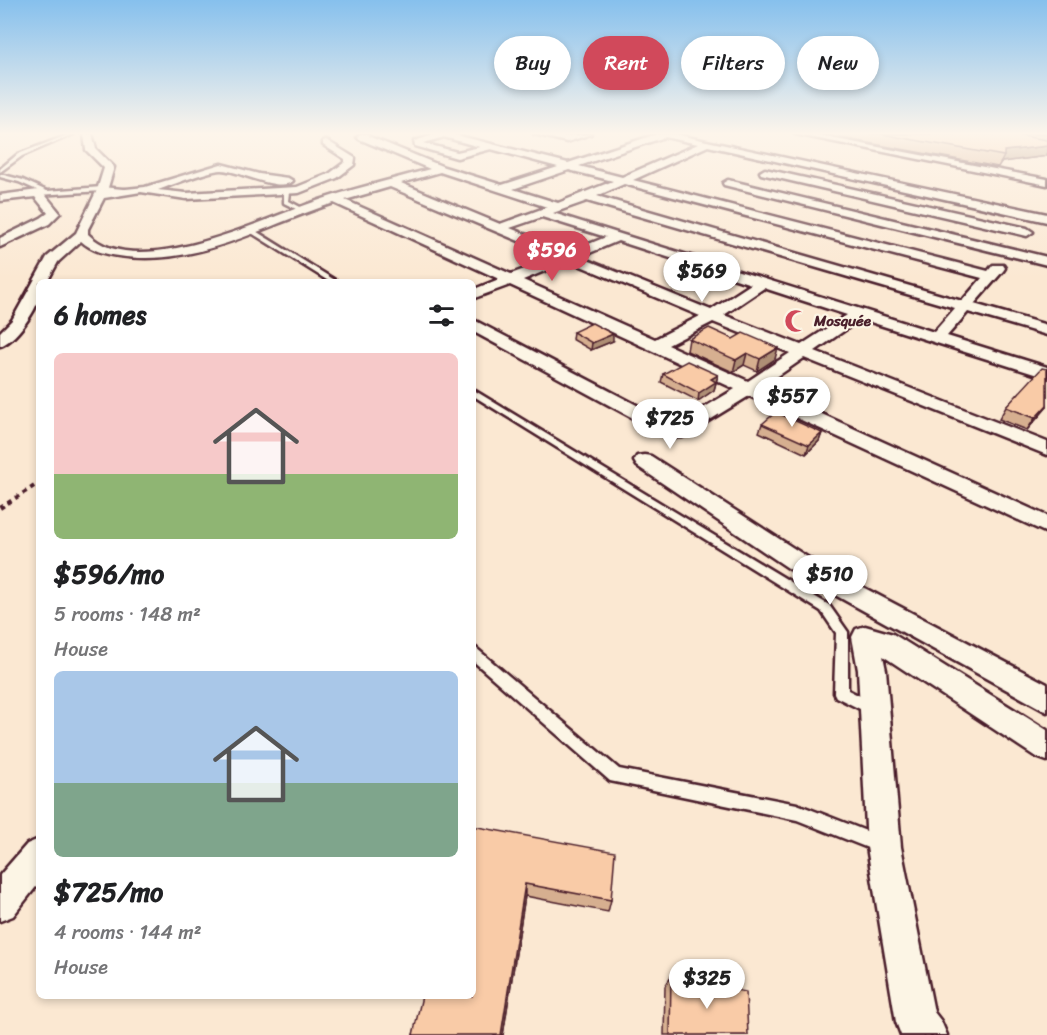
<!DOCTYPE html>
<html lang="en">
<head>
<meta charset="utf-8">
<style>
	body { margin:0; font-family:Sriracha,sans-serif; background:#f6f6f6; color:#202124; height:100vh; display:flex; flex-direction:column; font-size:22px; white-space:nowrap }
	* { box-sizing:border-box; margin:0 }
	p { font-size:20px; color:#757577 }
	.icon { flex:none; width:33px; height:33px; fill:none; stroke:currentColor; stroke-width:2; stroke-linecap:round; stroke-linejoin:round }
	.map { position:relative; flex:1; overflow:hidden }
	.details { position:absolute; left:36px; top:279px; width:440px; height:720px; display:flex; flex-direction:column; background:#fff; border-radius:9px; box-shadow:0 3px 9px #0003 }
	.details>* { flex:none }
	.top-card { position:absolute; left:494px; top:36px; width:464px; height:54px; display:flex; gap:12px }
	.price { position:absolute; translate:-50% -51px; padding:0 14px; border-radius:21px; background:#fff; color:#222; font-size:20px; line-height:39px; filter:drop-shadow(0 2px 3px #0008) }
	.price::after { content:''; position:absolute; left:50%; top:36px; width:18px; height:14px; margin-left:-9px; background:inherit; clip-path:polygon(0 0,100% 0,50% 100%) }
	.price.active { background:#d1495b; color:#fff }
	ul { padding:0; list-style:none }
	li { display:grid; align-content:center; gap:12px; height:318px; padding:0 18px }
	li span { display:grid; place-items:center; height:186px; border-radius:9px; color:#555 }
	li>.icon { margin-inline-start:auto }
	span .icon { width:108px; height:108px; fill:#fffc; stroke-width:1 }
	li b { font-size:26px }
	h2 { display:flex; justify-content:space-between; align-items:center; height:72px; padding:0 18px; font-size:26px }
	.chip { padding:0 21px; border-radius:27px; background:#fff; box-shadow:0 3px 9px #0003; font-size:21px; line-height:54px }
	.chip.active { background:#d1495b; color:#fff }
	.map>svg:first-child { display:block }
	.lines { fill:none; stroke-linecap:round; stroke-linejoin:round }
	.service-casing { stroke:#4a1f2b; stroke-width:5 }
	.minor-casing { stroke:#4a1f2b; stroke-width:5 }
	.path { stroke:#4a1f2b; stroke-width:4; stroke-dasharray:4.5 4.5; stroke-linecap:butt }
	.service { fill:#fcf5e5; fill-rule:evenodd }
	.minor { fill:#fcf5e5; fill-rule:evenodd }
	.wall { fill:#d6af90; stroke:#4a1f2b; stroke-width:1.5 }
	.shaded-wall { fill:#ae8e75; stroke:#4a1f2b; stroke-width:1.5 }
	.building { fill:#f9cba7; stroke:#4a1f2b; stroke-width:1.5 }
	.labels { text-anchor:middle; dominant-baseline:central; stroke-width:4.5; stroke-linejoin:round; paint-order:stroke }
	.far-poi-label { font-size:15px; font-weight:bold; fill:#4a1f2b; stroke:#fcf5e5; text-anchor:start }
</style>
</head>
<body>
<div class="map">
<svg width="1047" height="1035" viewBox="0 0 1047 1035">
	<rect width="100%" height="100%" fill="#fbe8d2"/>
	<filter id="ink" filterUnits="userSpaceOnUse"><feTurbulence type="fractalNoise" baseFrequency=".0167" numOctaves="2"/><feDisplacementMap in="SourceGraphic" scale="12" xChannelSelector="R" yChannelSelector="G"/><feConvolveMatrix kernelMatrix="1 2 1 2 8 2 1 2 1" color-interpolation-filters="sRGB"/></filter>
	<g filter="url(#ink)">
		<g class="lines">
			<!-- service casing -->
			<g class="service-casing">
				<path id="service" d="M 70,134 L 74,134 L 22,156 L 0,172 L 0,169 L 18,154 Z
					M 0,174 L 23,180 L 47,191 L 102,187 L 133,190 L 130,192 L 102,191 L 38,195 L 35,193 L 39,191 L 19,182 L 0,177 Z
					M 287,190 L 290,192 L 289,201 L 304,209 L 304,211 L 300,211 L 284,203 L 284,192 Z
					M 250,230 L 254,230 L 338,282 L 330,282 L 250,232 Z
					M 472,389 L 829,605 L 848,632 L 848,690 L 878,705 L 880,709 L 878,713 L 873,715 L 868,713 L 836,697 L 834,693 L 836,633 L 821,611 L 472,395 Z
					M 472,647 L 476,648 L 619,769 L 797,804 L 884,838 L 886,844 L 884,850 L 878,852 L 797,820 L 610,781 L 472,660 Z"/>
			</g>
			<!-- minor casing -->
			<g class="minor-casing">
				<path id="minor" d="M 84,134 L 92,134 L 96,149 L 114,167 L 107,191 L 145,187 L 221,164 L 259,174 L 288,178 L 293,181 C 278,193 239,170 221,170 C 209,170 172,185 158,190 L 186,193 L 297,187 L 329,174 L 345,162 L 345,159 L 323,145 L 323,141 L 326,140 L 355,158 L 354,165 L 337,178 L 299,193 L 186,199 L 141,192 L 104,198 L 88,229 L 88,234 C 135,282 259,221 311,203 C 350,189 391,180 430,169 L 359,139 L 357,137 L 360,134 L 369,134 L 368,136 L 444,167 L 502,185 L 558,167 L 491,149 L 457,158 L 415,146 L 414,141 L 437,134 L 452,134 L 568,163 L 657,134 L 674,134 L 1047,214 L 1047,222 L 708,146 L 633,180 L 988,271 L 993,265 L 1003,265 L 1005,268 L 1003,271 L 974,304 L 1047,325 L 1047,335 L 968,312 L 947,336 L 1047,367 L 1047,378 L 861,319 L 815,351 L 1047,442 L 1047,455 L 804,358 L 762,387 L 1047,516 L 1047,533 L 749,396 L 682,437 L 668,437 L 472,331 L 472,319 L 675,425 L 735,389 L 510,285 L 472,299 L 472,290 L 499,279 L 334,203 C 264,225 196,268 119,256 C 105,254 92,251 81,241 L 58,262 L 47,282 L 39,282 C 39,287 40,292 39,297 C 36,312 14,342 0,346 L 0,332 L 12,320 L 47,257 L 76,233 L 97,190 L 104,168 L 86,150 ZM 444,137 L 480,147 L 457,152 L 423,143 ZM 665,137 L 698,144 L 622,177 L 579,166 ZM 569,170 L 613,181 L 558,203 L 513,189 ZM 440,172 L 547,207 L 500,224 L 401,183 ZM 624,184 L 982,278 L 962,301 L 597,196 ZM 390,187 L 557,257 L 511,274 L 345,200 ZM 587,201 L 955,308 L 934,332 L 553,213 ZM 542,217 L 606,237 L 569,252 L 510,228 ZM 618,241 L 751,284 L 711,310 L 580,257 ZM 569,261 L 700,316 L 655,339 L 523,280 ZM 764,288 L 847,315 L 801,345 L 724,315 ZM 713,322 L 790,353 L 748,381 L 668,345 Z
					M 534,134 L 567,136 L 591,134 L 567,142 Z
					M 795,134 L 810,134 L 1047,179 L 1047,185 Z
					M 765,169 L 1027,228 L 1033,232 L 1027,236 L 761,174 L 760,172 Z
					M 728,180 L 1047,257 L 1047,265 L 724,185 L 723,183 Z
					M 38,190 L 42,191 L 60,213 L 49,224 L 0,247 L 0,238 L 41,218 L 48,213 L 35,197 L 0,201 L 0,195 Z
					M 644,455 L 651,456 L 815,562 L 1047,684 L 1047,712 L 797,574 L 637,466 L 634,461 L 637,456 Z
					M 865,626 L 893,634 L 1047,730 L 1047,761 L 1036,757 L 883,656 L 886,670 L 901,847 L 934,1012 L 941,1021 L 947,1035 L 901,1035 L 896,1022 L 867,847 L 858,670 L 852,637 L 856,629 Z
					M 39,839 L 39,883 L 13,916 L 0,921 L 0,875 L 27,844 Z"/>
			</g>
			<!-- path -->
			<path class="path" d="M 0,508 L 39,483"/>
			<!-- service -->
			<use href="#service" class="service"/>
			<!-- minor -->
			<use href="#minor" class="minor"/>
		</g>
		<!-- wall -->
		<path class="wall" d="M 820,134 L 1047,134 L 1047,156 L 1001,162 L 998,167 Z
			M 573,332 L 613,341 L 591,350 L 572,339 Z
			M 689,339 L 775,359 L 757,371 L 744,365 L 733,372 L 687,351 Z
			M 1047,369 L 1047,407 L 1027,430 L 999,419 L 1006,407 Z
			M 663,374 L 718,375 L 714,390 L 698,401 L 661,382 Z
			M 762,424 L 822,433 L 819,441 L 806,454 L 759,432 Z
			M 472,826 L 611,900 L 608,912 L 525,896 L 503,1035 L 413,1035 Z
			M 671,977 L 748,1035 L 664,1035 L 665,986 Z"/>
		<!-- shaded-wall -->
		<path class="shaded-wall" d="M 1047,146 L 1047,156 L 1001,162 L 1004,156 L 1004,151 Z
			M 613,334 L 613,341 L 591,350 L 592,343 Z
			M 778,348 L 775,359 L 757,371 L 760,359 Z
			M 747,353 L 744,365 L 733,372 L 736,360 Z
			M 718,375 L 714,390 L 698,401 L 699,393 L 711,379 Z
			M 1047,405 L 1047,407 L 1027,430 L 1035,418 Z
			M 822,433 L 819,441 L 806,454 L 809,445 Z
			M 525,884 L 525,896 L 503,1035 L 501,1035 Z"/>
		<!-- building -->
		<path class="building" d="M 881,134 L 1010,134 L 1047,140 L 1047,146 L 1004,151 L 1004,156 Z
			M 592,323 L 613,334 L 592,343 L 573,332 Z
			M 709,328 L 733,339 L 743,333 L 778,348 L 760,359 L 747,353 L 736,360 L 689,339 Z
			M 687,361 L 718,375 L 711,379 L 716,382 L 699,393 L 663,374 Z
			M 1042,368 L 1047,369 L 1047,405 L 1035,418 L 1006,407 Z
			M 776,412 L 822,433 L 809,445 L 762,424 Z
			M 472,826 L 615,852 L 611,900 L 525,884 L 501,1035 L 413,1035 L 422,996 L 472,996 Z
			M 671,977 L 746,992 L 748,1035 L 670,1035 Z"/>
	</g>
	<!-- sky -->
	<linearGradient id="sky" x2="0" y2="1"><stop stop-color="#86c0ed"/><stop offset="0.48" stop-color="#fdf5eb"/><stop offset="1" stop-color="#fdf5eb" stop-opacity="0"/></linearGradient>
	<rect width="1047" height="278" fill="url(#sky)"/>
	<!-- icons -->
	<defs>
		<g id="mosque-bare" transform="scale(1.8)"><path d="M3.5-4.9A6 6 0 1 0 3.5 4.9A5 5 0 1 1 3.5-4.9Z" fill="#d1495b" stroke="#fcf5e5" stroke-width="2.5" paint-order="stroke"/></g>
	</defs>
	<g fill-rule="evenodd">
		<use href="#mosque-bare" x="796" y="321"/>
	</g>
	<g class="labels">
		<!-- far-poi labels -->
		<g class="far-poi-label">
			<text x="814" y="321">Mosquée</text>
		</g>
	</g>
</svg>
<b class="price active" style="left:552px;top:282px">$596</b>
<b class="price" style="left:702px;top:303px">$569</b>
<b class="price" style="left:792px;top:428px">$557</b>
<b class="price" style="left:670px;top:450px">$725</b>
<b class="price" style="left:830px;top:606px">$510</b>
<b class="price" style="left:707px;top:1010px">$325</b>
<div class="top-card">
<a class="chip">Buy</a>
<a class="chip active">Rent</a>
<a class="chip">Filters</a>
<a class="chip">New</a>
</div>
<section class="details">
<h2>6 homes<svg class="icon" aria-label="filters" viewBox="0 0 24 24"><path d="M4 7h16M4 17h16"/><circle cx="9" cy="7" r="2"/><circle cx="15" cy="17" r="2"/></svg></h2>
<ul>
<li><span style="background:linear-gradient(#f6c9c9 65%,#8fb573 0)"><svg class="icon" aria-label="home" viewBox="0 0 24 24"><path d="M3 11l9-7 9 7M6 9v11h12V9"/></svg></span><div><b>$596/mo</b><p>5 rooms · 148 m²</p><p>House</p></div></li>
<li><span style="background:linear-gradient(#a9c7e8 60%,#7fa58c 0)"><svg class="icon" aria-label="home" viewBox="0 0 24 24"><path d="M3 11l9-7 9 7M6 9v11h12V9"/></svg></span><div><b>$725/mo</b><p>4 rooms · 144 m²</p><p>House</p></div></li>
</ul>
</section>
</div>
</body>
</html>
